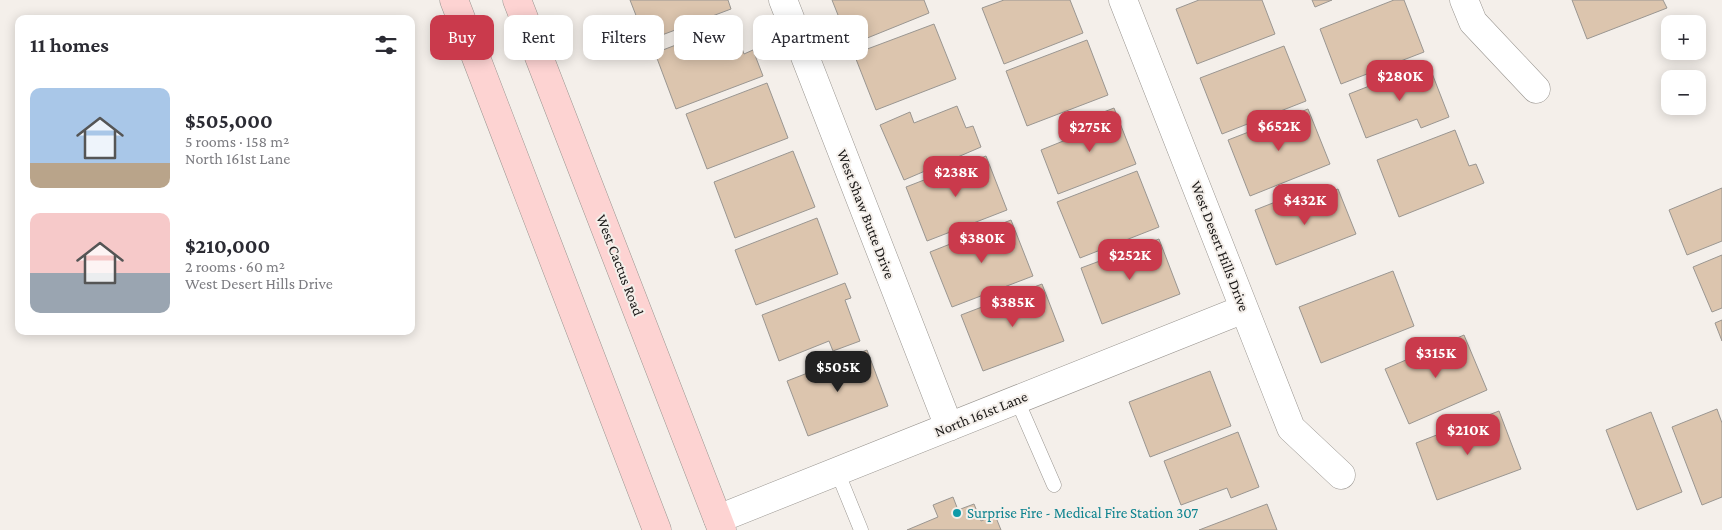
<!DOCTYPE html>
<html lang="en">
<head>
<meta charset="utf-8">
<style>
	body { margin:0; font-family:"Crimson Pro",serif; background:#f2f2f3; color:#2b2b33; height:100vh; display:flex; flex-direction:column; font-size:19px; white-space:nowrap }
	* { box-sizing:border-box; margin:0 }
	p { font-size:16px; color:#7c7c81 }
	.icon { flex:none; width:28px; height:28px; fill:none; stroke:currentColor; stroke-width:2; stroke-linecap:round; stroke-linejoin:round }
	.map { position:relative; flex:1; overflow:hidden }
	.drawer { position:absolute; left:15px; top:15px; width:400px; height:320px; display:flex; flex-direction:column; background:#fff; border-radius:10px; box-shadow:0 2px 12px #0003 }
	.drawer>* { flex:none }
	.guide { position:absolute; left:430px; top:15px; width:475px; height:45px; display:flex; gap:10px }
	.fabs { position:absolute; left:1661px; top:15px; display:grid; gap:10px }
	.fabs a { display:grid; place-items:center; width:45px; height:45px; border-radius:10px; background:#fff; box-shadow:0 2px 12px #0003; font-size:25px }
	.price { position:absolute; translate:-50% -42px; padding:0 11px; border-radius:10px; background:#ca3a4c; color:#fff; font-size:16px; line-height:32px; filter:drop-shadow(0 1px 2px #0008) }
	.price::after { content:''; position:absolute; left:50%; top:30px; width:15px; height:11px; margin-left:-8px; background:inherit; clip-path:polygon(0 0,100% 0,50% 100%) }
	.price.on { background:#222; color:#fff }
	ul { padding:0; list-style:none }
	li { display:flex; align-items:center; gap:15px; height:125px; padding:0 15px }
	li span { display:grid; place-items:center; flex:none; width:140px; height:100px; border-radius:10px; color:#555 }
	li>.icon { margin-inline-start:auto }
	span .icon { width:60px; height:60px; fill:#fffc; stroke-width:1 }
	li b { font-size:21px }
	h2 { display:flex; justify-content:space-between; align-items:center; height:60px; padding:0 15px; font-size:21px }
	.pill { padding:0 18px; border-radius:10px; background:#fff; box-shadow:0 2px 12px #0003; font-size:18px; line-height:45px }
	.pill.on { background:#ca3a4c; color:#fff }
	.map>svg:first-child { display:block }
	.building { fill:#dcc5ae; stroke:#9a9691 }
	.lines { fill:none; stroke-linecap:round; stroke-linejoin:round }
	.service-casing { stroke:#999590; stroke-width:15 }
	.minor-casing { stroke:#999590; stroke-width:29 }
	.secondary-casing { stroke:#999590; stroke-width:29 }
	.service { stroke:#fff; stroke-width:14 }
	.minor { stroke:#fff; stroke-width:28 }
	.secondary { stroke:#fdd3d2; stroke-width:28 }
	.culture-dot { fill:#0f9aa8; stroke:#f4efea; stroke-width:2 }
	.labels { text-anchor:middle; dominant-baseline:central; stroke-width:4; stroke-linejoin:round; paint-order:stroke }
	.street-label { font-size:15px; fill:#1a1817; stroke:#f4efea }
	.culture-label { font-size:15px; fill:#0d838f; stroke:#f4efea; text-anchor:start }
</style>
</head>
<body>
<div class="map">
<svg width="1722" height="530" viewBox="0 0 1722 530">
	<rect width="100%" height="100%" fill="#f4efea"/>
	<!-- building -->
	<path class="building" d="M 630,0 L 728,0 L 731,9 L 646,41 Z
		M 832,0 L 924,0 L 929,13 L 850,45 Z
		M 1004,0 L 1070,0 L 1083,33 L 1004,64 L 982,8 Z
		M 1199,0 L 1262,0 L 1275,34 L 1197,64 L 1176,9 Z
		M 1312,0 L 1332,0 L 1315,7 Z
		M 1394,0 L 1404,0 L 1424,52 L 1341,84 L 1320,29 Z
		M 1572,0 L 1663,0 L 1667,8 L 1587,39 Z
		M 733,23 L 744,54 L 753,50 L 763,76 L 676,109 L 655,53 Z
		M 934,24 L 956,79 L 876,110 L 854,54 Z
		M 1087,40 L 1108,95 L 1027,126 L 1006,71 Z
		M 1284,46 L 1306,101 L 1222,134 L 1200,78 Z
		M 1428,63 L 1449,117 L 1421,128 L 1417,119 L 1366,138 L 1349,94 Z
		M 767,83 L 788,138 L 707,169 L 686,114 Z
		M 957,106 L 966,128 L 973,126 L 981,147 L 904,180 L 880,125 L 910,112 L 914,123 Z
		M 1114,108 L 1136,164 L 1058,194 L 1041,150 L 1088,131 L 1083,120 Z
		M 1308,109 L 1330,164 L 1250,196 L 1228,140 Z
		M 1455,130 L 1469,166 L 1476,164 L 1484,183 L 1399,217 L 1377,160 Z
		M 793,151 L 815,207 L 735,238 L 714,182 Z
		M 986,156 L 1007,210 L 927,241 L 906,187 Z
		M 1137,171 L 1159,227 L 1080,258 L 1057,202 Z
		M 1722,188 L 1722,241 L 1687,255 L 1669,210 Z
		M 1338,189 L 1356,234 L 1276,265 L 1255,210 L 1283,199 L 1287,208 Z
		M 817,218 L 838,274 L 756,305 L 735,250 Z
		M 1011,220 L 1033,276 L 952,307 L 930,252 Z
		M 1159,239 L 1180,294 L 1102,324 L 1081,268 Z
		M 1722,255 L 1722,308 L 1712,312 L 1693,267 Z
		M 1393,271 L 1414,326 L 1321,363 L 1299,307 Z
		M 845,283 L 851,298 L 845,300 L 860,341 L 833,351 L 829,341 L 779,361 L 762,315 Z
		M 1042,284 L 1064,341 L 983,371 L 961,315 Z
		M 1722,320 L 1722,341 L 1715,323 Z
		M 1464,335 L 1487,390 L 1409,424 L 1385,369 Z
		M 867,350 L 888,406 L 808,436 L 787,381 Z
		M 1210,371 L 1231,426 L 1150,457 L 1129,402 Z
		M 1717,409 L 1722,423 L 1722,497 L 1702,505 L 1672,427 Z
		M 1499,411 L 1521,469 L 1437,500 L 1416,443 Z
		M 1651,412 L 1682,492 L 1637,510 L 1606,430 Z
		M 1238,432 L 1259,487 L 1231,498 L 1227,488 L 1181,505 L 1164,461 Z
		M 953,497 L 958,510 L 974,504 L 981,521 L 995,515 L 1001,530 L 907,530 L 938,517 L 933,505 Z
		M 1267,504 L 1277,530 L 1199,530 Z"/>
	<g class="lines">
		<!-- service casing -->
		<g class="service-casing">
			<path id="service" d="M 1017,400 L 1054,485
				M 837,471 L 861,530"/>
		</g>
		<!-- minor casing -->
		<g class="minor-casing">
			<path id="minor" d="M 783,0 L 949,427
				M 1123,0 L 1291,428 L 1341,475
				M 1464,0 L 1473,22 L 1536,89
				M 718,519 L 1244,309"/>
		</g>
		<!-- secondary casing -->
		<g class="secondary-casing">
			<path id="secondary" d="M 454,0 L 657,530
				M 517,0 L 722,530"/>
		</g>
		<!-- service -->
		<use href="#service" class="service"/>
		<!-- minor -->
		<use href="#minor" class="minor"/>
		<!-- secondary -->
		<use href="#secondary" class="secondary"/>
	</g>
	<!-- markers -->
	<circle class="culture-dot" cx="957" cy="513" r="5"/>
	<g class="labels">
		<!-- street labels -->
		<g class="street-label">
			<text transform="translate(866 214) rotate(69)">West Shaw Butte Drive</text>
			<text transform="translate(1220 246) rotate(69)">West Desert Hills Drive</text>
			<text transform="translate(620 265) rotate(69)">West Cactus Road</text>
			<text transform="translate(981 414) rotate(-22)">North 161st Lane</text>
		</g>
		<!-- culture labels -->
		<g class="culture-label">
			<text x="967" y="513">Surprise Fire - Medical Fire Station 307</text>
		</g>
	</g>
</svg>
<div class="fabs">
<a>+</a>
<a>−</a>
</div>
<b class="price" style="left:1400px;top:102px">$280K</b>
<b class="price" style="left:1279px;top:152px">$652K</b>
<b class="price" style="left:1090px;top:153px">$275K</b>
<b class="price" style="left:956px;top:198px">$238K</b>
<b class="price" style="left:1305px;top:226px">$432K</b>
<b class="price" style="left:982px;top:264px">$380K</b>
<b class="price" style="left:1130px;top:281px">$252K</b>
<b class="price" style="left:1013px;top:328px">$385K</b>
<b class="price" style="left:1436px;top:379px">$315K</b>
<b class="price on" style="left:838px;top:393px">$505K</b>
<b class="price" style="left:1468px;top:456px">$210K</b>
<div class="guide">
<a class="pill on">Buy</a>
<a class="pill">Rent</a>
<a class="pill">Filters</a>
<a class="pill">New</a>
<a class="pill">Apartment</a>
</div>
<section class="drawer">
<h2>11 homes<svg class="icon" aria-label="filters" viewBox="0 0 24 24"><path d="M4 7h16M4 17h16"/><circle cx="9" cy="7" r="2"/><circle cx="15" cy="17" r="2"/></svg></h2>
<ul>
<li><span style="background:linear-gradient(#a9c7e8 75%,#b9a48a 0)"><svg class="icon" aria-label="home" viewBox="0 0 24 24"><path d="M3 11l9-7 9 7M6 9v11h12V9"/></svg></span><div><b>$505,000</b><p>5 rooms · 158 m²</p><p>North 161st Lane</p></div></li>
<li><span style="background:linear-gradient(#f6c9c9 60%,#9aa5b1 0)"><svg class="icon" aria-label="home" viewBox="0 0 24 24"><path d="M3 11l9-7 9 7M6 9v11h12V9"/></svg></span><div><b>$210,000</b><p>2 rooms · 60 m²</p><p>West Desert Hills Drive</p></div></li>
</ul>
</section>
</div>
</body>
</html>
